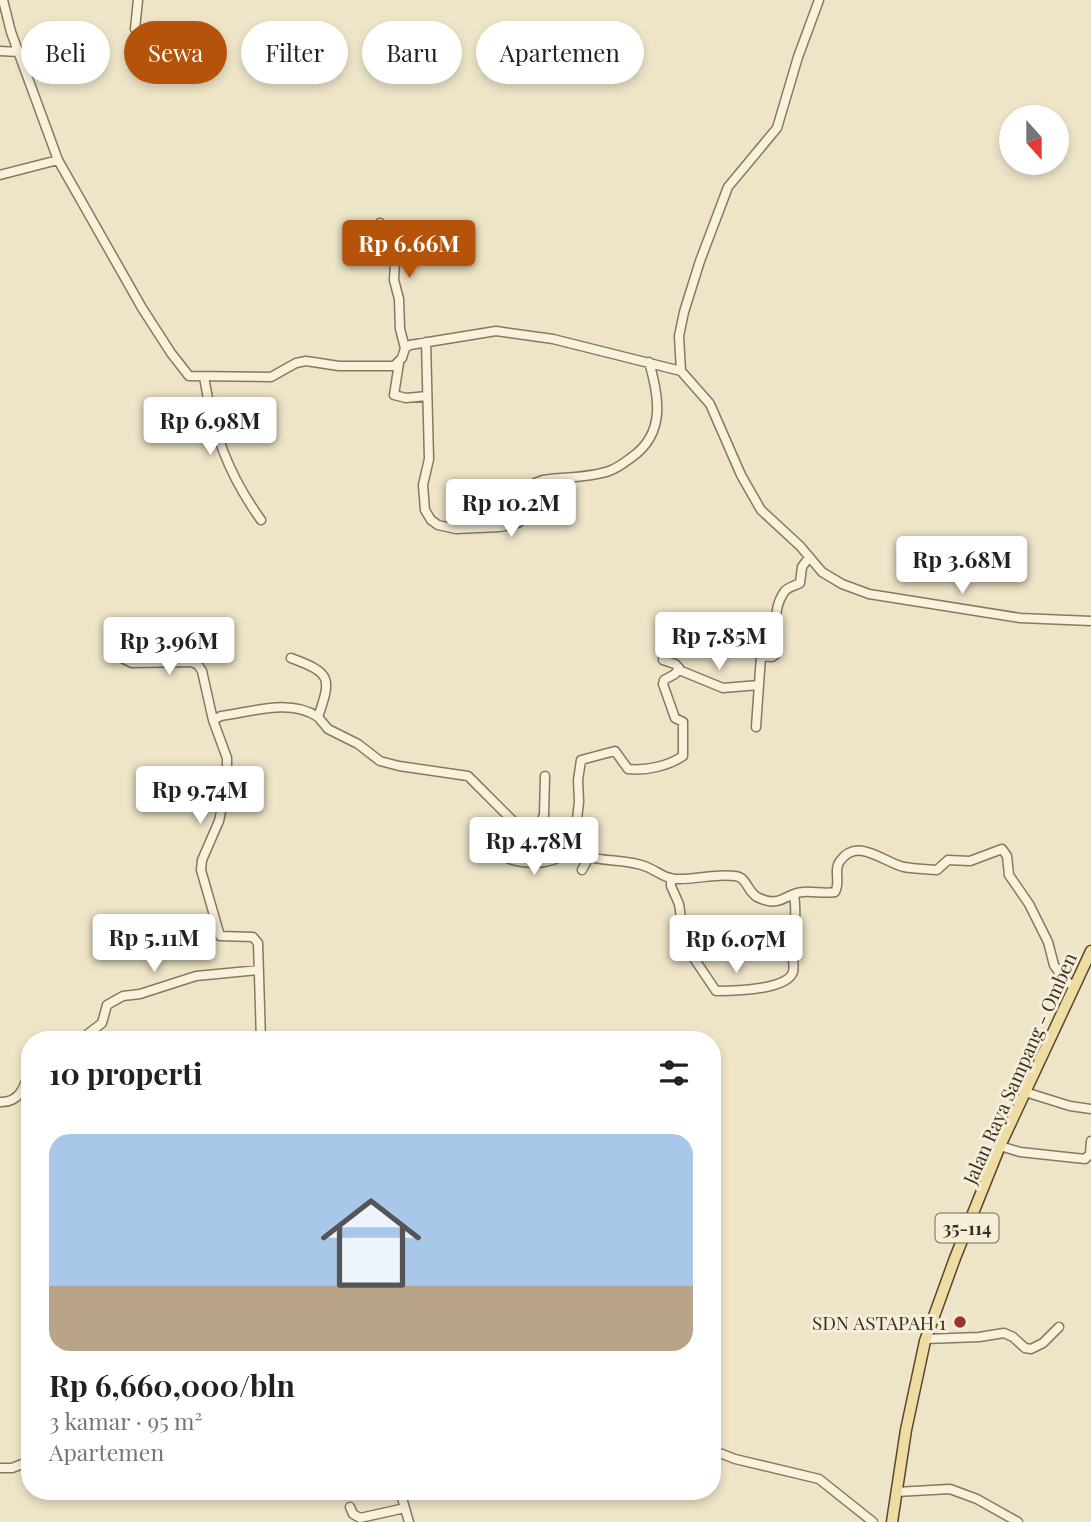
<!DOCTYPE html>
<html lang="id">
<head>
<meta charset="utf-8">
<style>
	body { margin:0; font-family:"Playfair Display",serif; background:#f6f6f6; color:#202124; height:100vh; display:flex; flex-direction:column; font-size:26px; white-space:nowrap }
	* { box-sizing:border-box; margin:0 }
	p { font-size:23px; color:#757577 }
	.icon { flex:none; width:38px; height:38px; fill:none; stroke:currentColor; stroke-width:2; stroke-linecap:round; stroke-linejoin:round }
	.map { position:relative; flex:1; overflow:hidden }
	.drawer { position:absolute; left:21px; top:1031px; width:700px; height:469px; display:flex; flex-direction:column; background:#fff; border-radius:28px; box-shadow:0 4px 10px #0003 }
	.drawer>* { flex:none }
	.guide { position:absolute; left:21px; top:21px; width:700px; height:63px; display:flex; gap:14px }
	.needle { width:46px; rotate:159deg }
	.tools { position:absolute; left:999px; top:105px; display:grid; gap:14px }
	.tools a { display:grid; place-items:center; width:70px; height:70px; border-radius:50%; background:#fff; box-shadow:0 4px 10px #0003; font-size:35px }
	.price { position:absolute; translate:-50% -60px; padding:0 16px; border-radius:7px; background:#fff; color:#222; font-size:23px; line-height:46px; filter:drop-shadow(0 2px 4px #0008) }
	.price::after { content:''; position:absolute; left:50%; top:42px; width:21px; height:16px; margin-left:-10px; background:inherit; clip-path:polygon(0 0,100% 0,50% 100%) }
	.price.selected { background:#b45309; color:#fff }
	ul { padding:0; list-style:none }
	li { display:grid; align-content:center; gap:14px; height:371px; padding:0 28px }
	li span { display:grid; place-items:center; height:217px; border-radius:21px; color:#555 }
	li>.icon { margin-inline-start:auto }
	span .icon { width:126px; height:126px; fill:#fffc; stroke-width:1 }
	li b { font-size:30px }
	h2 { display:flex; justify-content:space-between; align-items:center; height:84px; padding:0 28px; font-size:30px }
	.chip { padding:0 24px; border-radius:32px; background:#fff; box-shadow:0 4px 10px #0003; font-size:24px; line-height:63px }
	.chip.selected { background:#b45309; color:#fff }
	.map>svg:first-child { display:block }
	.lines { fill:none; stroke-linecap:round; stroke-linejoin:round }
	.minor-casing { stroke:#89785d; stroke-width:11 }
	.major-casing { stroke:#584631; stroke-width:13 }
	.minor { stroke:#f8f1dc; stroke-width:8 }
	.major { stroke:#efdca2; stroke-width:10 }
	.poi-dot { fill:#97352f; stroke:#f5eed8; stroke-width:2.5 }
	.labels { text-anchor:middle; dominant-baseline:central; stroke-width:6; stroke-linejoin:round; paint-order:stroke }
	.shield { fill:#f5eed8; stroke:#726858; stroke-width:2 }
	.shield-label { font-size:18px; font-weight:bold; fill:#3a2f21 }
	.street-label { font-size:19px; fill:#3a2f21; stroke:#f5eed8 }
	.poi-label { font-size:19px; fill:#3a2f21; stroke:#f5eed8; text-anchor:end }
</style>
</head>
<body>
<div class="map">
<svg width="1091" height="1522" viewBox="0 0 1091 1522">
	<rect width="100%" height="100%" fill="#eee5c8"/>
	<g class="lines">
		<!-- minor casing -->
		<g class="minor-casing">
			<path id="minor" d="M 3,0 L 11,32 L 58,160 L 142,308 L 171,353 L 189,376 L 271,377 L 296,363 L 306,361 L 339,366 L 394,366 L 402,358 L 405,348 L 410,345 L 496,331 L 553,339 L 681,371 L 710,404 L 741,475 L 761,510 L 800,546 L 822,572 L 842,584 L 869,594 L 1020,618 L 1091,621
				M 135,29 L 138,0
				M 0,51 L 19,52
				M 0,175 L 58,160
				M 380,223 L 384,243 L 395,260 L 394,280 L 399,299 L 400,329 L 405,348
				M 426,342 L 429,459 L 423,485 L 425,510 L 431,520 L 438,525 L 456,529 L 500,527 L 518,523 L 523,519 L 535,483 L 543,480 C 564,477 589,478 609,471 C 618,468 625,462 632,457 C 666,433 659,396 649,362
				M 399,363 L 394,395 L 406,398 L 427,396
				M 681,371 L 679,336 L 684,312 L 700,261 L 728,187 L 777,128 L 798,57 L 819,0
				M 204,377 C 213,432 228,474 261,520
				M 114,654 L 132,663 L 192,662 L 198,665 L 202,671 L 213,720
				M 291,658 C 331,673 332,677 318,717 L 328,729 L 358,744 L 380,761 L 399,766 L 468,776 L 532,840 L 565,853 L 589,857
				M 679,670 L 723,688 L 759,685
				M 756,727 L 761,656 L 772,657 L 775,655 C 779,636 770,610 785,591 C 788,587 795,586 800,583 L 802,567 L 809,557
				M 532,840 L 544,815 L 545,776
				M 498,854 C 517,864 548,868 565,853
				M 573,854 L 579,802 L 578,780 L 581,760 L 615,751 L 628,769 C 646,771 668,766 683,756 L 683,722 L 675,718 L 663,684 L 664,680 L 675,674 L 679,668 L 675,664 L 663,660
				M 582,870 L 589,857 C 607,862 629,859 647,867 C 657,871 665,879 676,879 C 696,880 715,873 735,876 C 747,877 747,891 757,897 C 781,909 785,893 803,892 C 813,891 824,894 835,892 C 841,882 833,870 840,861 C 858,836 884,863 904,867 C 915,869 926,869 937,870 L 948,860 L 970,861 L 1002,849 L 1007,856 L 1009,875 L 1029,904 L 1048,942 L 1054,965 L 1062,977 L 1074,987
				M 671,878 L 671,886 L 679,904 L 685,945 L 716,991 C 733,991 787,990 793,972 C 795,964 791,953 792,944 C 794,927 797,913 794,895
				M 80,1040 L 102,1023 L 107,1005 L 123,996 L 140,994 L 196,976 L 258,970
				M 261,1040 L 258,943 L 253,937 L 220,936 L 201,870 L 202,860 L 219,821 L 227,783 L 227,758 L 213,720 L 221,716 C 252,712 290,698 318,717
				M 1025,1092 L 1070,1106 L 1091,1109
				M 0,1102 C 20,1103 25,1086 30,1069
				M 1000,1146 L 1020,1152 L 1085,1159 L 1090,1154 L 1091,1141
				M 926,1339 L 979,1337 L 1004,1333 L 1013,1337 L 1025,1348 L 1031,1349 L 1043,1343 L 1059,1327
				M 712,1450 L 735,1459 L 819,1479 L 873,1522
				M 0,1468 L 12,1468 L 30,1461
				M 400,1491 L 409,1522
				M 896,1492 L 950,1489 L 977,1499 L 1018,1522
				M 350,1507 L 353,1514 L 360,1518 L 405,1508"/>
		</g>
		<!-- major casing -->
		<g class="major-casing">
			<path id="major" d="M 892,1522 L 906,1430 L 925,1341 L 955,1258 L 1000,1146 L 1091,951"/>
		</g>
		<!-- minor -->
		<use href="#minor" class="minor"/>
		<!-- major -->
		<use href="#major" class="major"/>
	</g>
	<!-- markers -->
	<circle class="poi-dot" cx="960" cy="1322" r="7"/>
	<g class="labels">
		<!-- shield labels -->
		<rect class="shield" x="935.5" y="1213.5" width="63" height="29" rx="5"/>
		<g class="shield-label">
			<text x="967" y="1228">35-114</text>
		</g>
		<!-- street labels -->
		<g class="street-label">
			<text transform="translate(1019 1068) rotate(-66)">Jalan Raya Sampang - Omben</text>
		</g>
		<!-- poi labels -->
		<g class="poi-label">
			<text x="946" y="1322">SDN ASTAPAH 1</text>
		</g>
	</g>
</svg>
<div class="tools">
<a><svg class="needle" viewBox="-14 -14 28 28"><path d="M0-13l5 13h-10z" fill="#e53935"/><path d="M0 13l5-13h-10z" fill="#757577"/></svg></a>
</div>
<b class="price selected" style="left:409px;top:280px">Rp 6.66M</b>
<b class="price" style="left:210px;top:457px">Rp 6.98M</b>
<b class="price" style="left:511px;top:539px">Rp 10.2M</b>
<b class="price" style="left:962px;top:596px">Rp 3.68M</b>
<b class="price" style="left:719px;top:672px">Rp 7.85M</b>
<b class="price" style="left:169px;top:677px">Rp 3.96M</b>
<b class="price" style="left:200px;top:826px">Rp 9.74M</b>
<b class="price" style="left:534px;top:877px">Rp 4.78M</b>
<b class="price" style="left:154px;top:974px">Rp 5.11M</b>
<b class="price" style="left:736px;top:975px">Rp 6.07M</b>
<div class="guide">
<a class="chip">Beli</a>
<a class="chip selected">Sewa</a>
<a class="chip">Filter</a>
<a class="chip">Baru</a>
<a class="chip">Apartemen</a>
</div>
<section class="drawer">
<h2>10 properti<svg class="icon" aria-label="filters" viewBox="0 0 24 24"><path d="M4 7h16M4 17h16"/><circle cx="9" cy="7" r="2"/><circle cx="15" cy="17" r="2"/></svg></h2>
<ul>
<li><span style="background:linear-gradient(#a9c7e8 70%,#b9a48a 0)"><svg class="icon" aria-label="home" viewBox="0 0 24 24"><path d="M3 11l9-7 9 7M6 9v11h12V9"/></svg></span><div><b>Rp 6,660,000/bln</b><p>3 kamar · 95 m²</p><p>Apartemen</p></div></li>
</ul>
</section>
</div>
</body>
</html>
